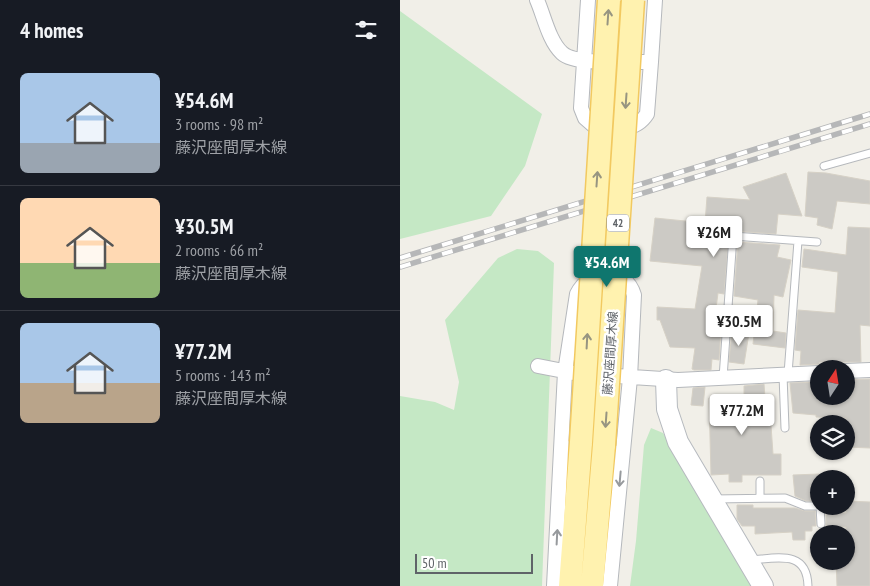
<!DOCTYPE html>
<html lang="en">
<head>
<meta charset="utf-8">
<style>
	body { margin:0; font-family:"PT Sans Narrow","Noto Sans JP",sans-serif; background:#242831; color:#f1f3f6; height:100vh; display:flex; flex-direction:column; font-size:19px; white-space:nowrap }
	* { box-sizing:border-box; margin:0 }
	p { font-size:16px; color:#9ea1a6 }
	.icon { flex:none; width:28px; height:28px; fill:none; stroke:currentColor; stroke-width:2; stroke-linecap:round; stroke-linejoin:round }
	.map { position:relative; flex:1; overflow:hidden }
	.side { display:flex; flex-direction:column; background:#171b24; width:400px }
	.side>* { flex:none }
	.needle { width:32px; rotate:12deg }
	.controls { position:absolute; left:410px; top:360px; display:grid; gap:10px }
	.controls a { display:grid; place-items:center; width:45px; height:45px; border-radius:50%; background:#171b24; box-shadow:0 1px 4px #0004; font-size:25px }
	.scale { position:absolute; left:15px; bottom:12px; width:118px; box-sizing:border-box; padding-left:5px; border:2px solid #5f6368; border-top:0; font-size:14px; line-height:18px; white-space:nowrap; color:#5f6368; -webkit-text-stroke:4px #fff; paint-order:stroke }
	.price { position:absolute; translate:-50% -42px; padding:0 11px; border-radius:5px; background:#fff; color:#222; font-size:16px; line-height:32px; filter:drop-shadow(0 1px 2px #0008) }
	.price::after { content:''; position:absolute; left:50%; top:30px; width:15px; height:11px; margin-left:-8px; background:inherit; clip-path:polygon(0 0,100% 0,50% 100%) }
	.price.current { background:#0f766e; color:#fff }
	ul { padding:0; list-style:none }
	li { display:flex; align-items:center; gap:15px; height:125px; padding:0 20px }
	li+li { border-top:1px solid #363941 }
	li span { display:grid; place-items:center; flex:none; width:140px; height:100px; border-radius:8px; color:#555 }
	li>.icon { margin-inline-start:auto }
	span .icon { width:60px; height:60px; fill:#fffc; stroke-width:1 }
	li b { font-size:21px }
	h2 { display:flex; justify-content:space-between; align-items:center; height:60px; padding:0 20px; font-size:21px }
	main { display:flex; flex:1; min-height:0 }
	.map>svg:first-child { display:block }
	.green { fill:#c5e8c5 }
	.building { fill:#cccac5; stroke:#d6d1c6 }
	.lines { fill:none; stroke-linecap:round; stroke-linejoin:round }
	.lane-casing { stroke:#b5b8bc; stroke-width:9 }
	.street-casing { stroke:#b5b8bc; stroke-width:16 }
	.secondary-casing { stroke:#b6babf; stroke-width:22 }
	.primary-casing { stroke:#f2c960; stroke-width:25 }
	.lane { stroke:#fff; stroke-width:7 }
	.street { stroke:#fff; stroke-width:14 }
	.secondary { stroke:#fff; stroke-width:20 }
	.primary { stroke:#fff2af; stroke-width:22 }
	.rail-casing { stroke:#b6b7b8; stroke-width:5.5 }
	.rail { stroke:#fff; stroke-width:4; stroke-dasharray:11; stroke-linecap:butt }
	.primary-bridge-casing { stroke:#f2c960; stroke-width:25; stroke-linecap:butt }
	.primary-bridge { stroke:#fff2af; stroke-width:22 }
	.oneway { stroke:#979581 }
	.oneway2 { stroke:#979a9d }
	.labels { text-anchor:middle; dominant-baseline:central; stroke-width:5; stroke-linejoin:round; paint-order:stroke }
	.shield { fill:#fff; stroke:#8f9295; stroke-width:1 }
	.shield-label { font-size:11px; font-weight:bold; fill:#5f6368 }
	.street-label { font-size:12px; fill:#5f6368; stroke:#fff }
</style>
</head>
<body>
<main>
<section class="side">
<h2>4 homes<svg class="icon" aria-label="filters" viewBox="0 0 24 24"><path d="M4 7h16M4 17h16"/><circle cx="9" cy="7" r="2"/><circle cx="15" cy="17" r="2"/></svg></h2>
<ul>
<li><span style="background:linear-gradient(#a9c7e8 70%,#9aa5b1 0)"><svg class="icon" aria-label="home" viewBox="0 0 24 24"><path d="M3 11l9-7 9 7M6 9v11h12V9"/></svg></span><div><b>¥54.6M</b><p>3 rooms · 98 m²</p><p>藤沢座間厚木線</p></div></li>
<li><span style="background:linear-gradient(#ffd9b3 65%,#8fb573 0)"><svg class="icon" aria-label="home" viewBox="0 0 24 24"><path d="M3 11l9-7 9 7M6 9v11h12V9"/></svg></span><div><b>¥30.5M</b><p>2 rooms · 66 m²</p><p>藤沢座間厚木線</p></div></li>
<li><span style="background:linear-gradient(#a9c7e8 60%,#b9a48a 0)"><svg class="icon" aria-label="home" viewBox="0 0 24 24"><path d="M3 11l9-7 9 7M6 9v11h12V9"/></svg></span><div><b>¥77.2M</b><p>5 rooms · 143 m²</p><p>藤沢座間厚木線</p></div></li>
</ul>
</section>
<div class="map">
<svg width="470" height="586" viewBox="0 0 470 586">
	<rect width="100%" height="100%" fill="#f1efe8"/>
	<!-- green -->
	<path class="green" d="M 0,11 L 142,114 L 125,166 L 91,216 L 0,239 Z
		M 117,249 L 138,251 L 154,263 L 142,586 L 0,586 L 0,396 L 35,402 L 54,410 L 59,382 L 45,320 L 98,258 Z
		M 251,428 L 263,433 L 357,586 L 230,586 L 236,541 L 244,445 Z"/>
	<!-- building -->
	<path class="building" d="M 408,172 L 426,173 L 470,181 L 470,204 L 437,201 L 432,229 L 417,225 L 418,218 L 405,216 Z
		M 386,173 L 402,216 L 378,214 L 376,234 L 333,231 L 329,233 L 324,294 L 318,293 L 314,324 L 321,328 L 319,360 L 312,359 L 311,370 L 294,370 L 292,369 L 295,348 L 270,347 L 260,320 L 257,320 L 257,307 L 295,309 L 302,266 L 250,261 L 255,218 L 305,223 L 307,197 L 350,200 L 343,187 Z
		M 448,227 L 470,228 L 470,326 L 460,325 L 461,362 L 419,362 L 419,364 L 400,365 L 401,351 L 395,350 L 398,310 L 435,313 L 438,272 L 402,267 L 404,249 L 446,255 Z
		M 338,242 L 380,245 L 377,257 L 391,260 L 383,297 L 374,295 L 373,331 L 386,333 L 385,348 L 353,344 L 358,300 L 334,296 Z
		M 332,330 L 349,333 L 344,364 L 329,362 Z
		M 470,379 L 470,448 L 446,447 L 446,418 L 416,417 L 416,415 L 393,413 L 390,383 L 419,382 L 419,399 L 446,400 L 446,380 Z
		M 364,384 L 366,412 L 370,411 L 373,454 L 381,454 L 381,475 L 342,475 L 342,482 L 329,482 L 329,474 L 311,475 L 309,398 L 344,396 L 344,386 Z
		M 305,387 L 303,406 L 291,405 L 293,388 Z
		M 419,474 L 419,501 L 406,501 L 395,496 L 393,475 Z
		M 446,501 L 470,502 L 470,586 L 437,586 L 436,561 L 446,561 L 446,527 L 426,526 L 426,512 L 446,513 Z
		M 337,505 L 353,505 L 353,508 L 395,508 L 405,511 L 415,511 L 416,526 L 412,526 L 412,531 L 405,531 L 405,540 L 393,540 L 392,532 L 355,534 L 355,526 L 342,526 L 337,519 Z"/>
	<g class="lines">
		<!-- lane casing -->
		<g class="lane-casing">
			<path id="lane" d="M 424,166 L 470,153
				M 388,374 L 398,241
				M 383,375 L 385,428
				M 323,378 L 333,236 L 417,242
				M 360,481 L 360,497
				M 314,499 L 385,498 L 405,506 L 425,506
				M 420,506 L 421,524
				M 352,560 C 378,558 407,550 408,586"/>
		</g>
		<!-- street casing -->
		<g class="street-casing">
			<path id="street" d="M 137,0 C 144,16 149,41 162,53 C 176,66 231,61 251,62 L 255,0
				M 188,0 L 181,108 L 185,118 L 193,125 C 213,128 234,134 247,114 L 251,62
				M 138,366 L 174,373
				M 446,371 L 470,370
				M 201,375 L 278,380 L 419,373
				M 154,586 L 165,372 L 177,294 C 190,268 225,266 234,295 L 230,378 L 210,586"/>
		</g>
		<!-- secondary casing -->
		<g class="secondary-casing">
			<path id="secondary" d="M 266,380 L 267,409 L 278,442 L 363,586"/>
		</g>
		<!-- primary casing -->
		<g class="primary-casing">
			<path id="primary" d="M 170,586 L 181,442
				M 192,586 L 204,445"/>
		</g>
		<!-- lane -->
		<use href="#lane" class="lane"/>
		<!-- street -->
		<use href="#street" class="street"/>
		<!-- secondary -->
		<use href="#secondary" class="secondary"/>
		<!-- primary -->
		<use href="#primary" class="primary"/>
		<!-- rail casing -->
		<g class="rail-casing">
			<path id="rail" d="M 0,258 L 470,114
				M 0,267 L 470,124"/>
		</g>
		<!-- rail -->
		<use href="#rail" class="rail"/>
		<!-- primary-bridge casing -->
		<g class="primary-bridge-casing">
			<path id="primary-bridge" d="M 181,442 L 209,0
				M 204,445 L 233,0"/>
		</g>
		<!-- primary-bridge -->
		<use href="#primary-bridge" class="primary-bridge"/>
	</g>
	<!-- one-way arrows -->
	<defs><path id="oneway-shaft" d="M-6 0H5M1.5-3L5.5 0L1.5 3" fill="none" stroke-width="1.6" stroke-linecap="round" stroke-linejoin="round" transform="scale(1.25)"/></defs>
	<g class="oneway">
		<use href="#oneway-shaft" transform="translate(208 17) rotate(-86)"/>
		<use href="#oneway-shaft" transform="translate(226 101) rotate(94)"/>
		<use href="#oneway-shaft" transform="translate(197 179) rotate(-86)"/>
		<use href="#oneway-shaft" transform="translate(187 341) rotate(-87)"/>
		<use href="#oneway-shaft" transform="translate(206 420) rotate(94)"/>
	</g>
	<g class="oneway2">
		<use href="#oneway-shaft" transform="translate(220 479) rotate(95)"/>
		<use href="#oneway-shaft" transform="translate(157 537) rotate(-87)"/>
	</g>
	<g class="labels">
		<!-- shield labels -->
		<rect class="shield" x="207" y="214.5" width="22" height="17" rx="4"/>
		<g class="shield-label">
			<text x="218" y="223">42</text>
		</g>
		<!-- street labels -->
		<g class="street-label">
			<text transform="translate(210 353) rotate(-86)">藤沢座間厚木線</text>
		</g>
	</g>
</svg>
<div class="controls">
<a><svg class="needle" viewBox="-14 -14 28 28"><path d="M0-13l5 13h-10z" fill="#e53935"/><path d="M0 13l5-13h-10z" fill="#9ea1a6"/></svg></a>
<a><svg class="icon" aria-label="layers" viewBox="0 0 24 24"><path d="M12 4l9 5-9 5-9-5zM3 14l9 5 9-5"/></svg></a>
<a>+</a>
<a>−</a>
</div>
<div class="scale">50 m</div>
<b class="price" style="left:314px;top:258px">¥26M</b>
<b class="price current" style="left:207px;top:288px">¥54.6M</b>
<b class="price" style="left:339px;top:347px">¥30.5M</b>
<b class="price" style="left:342px;top:436px">¥77.2M</b>
</div>
</main>
</body>
</html>
